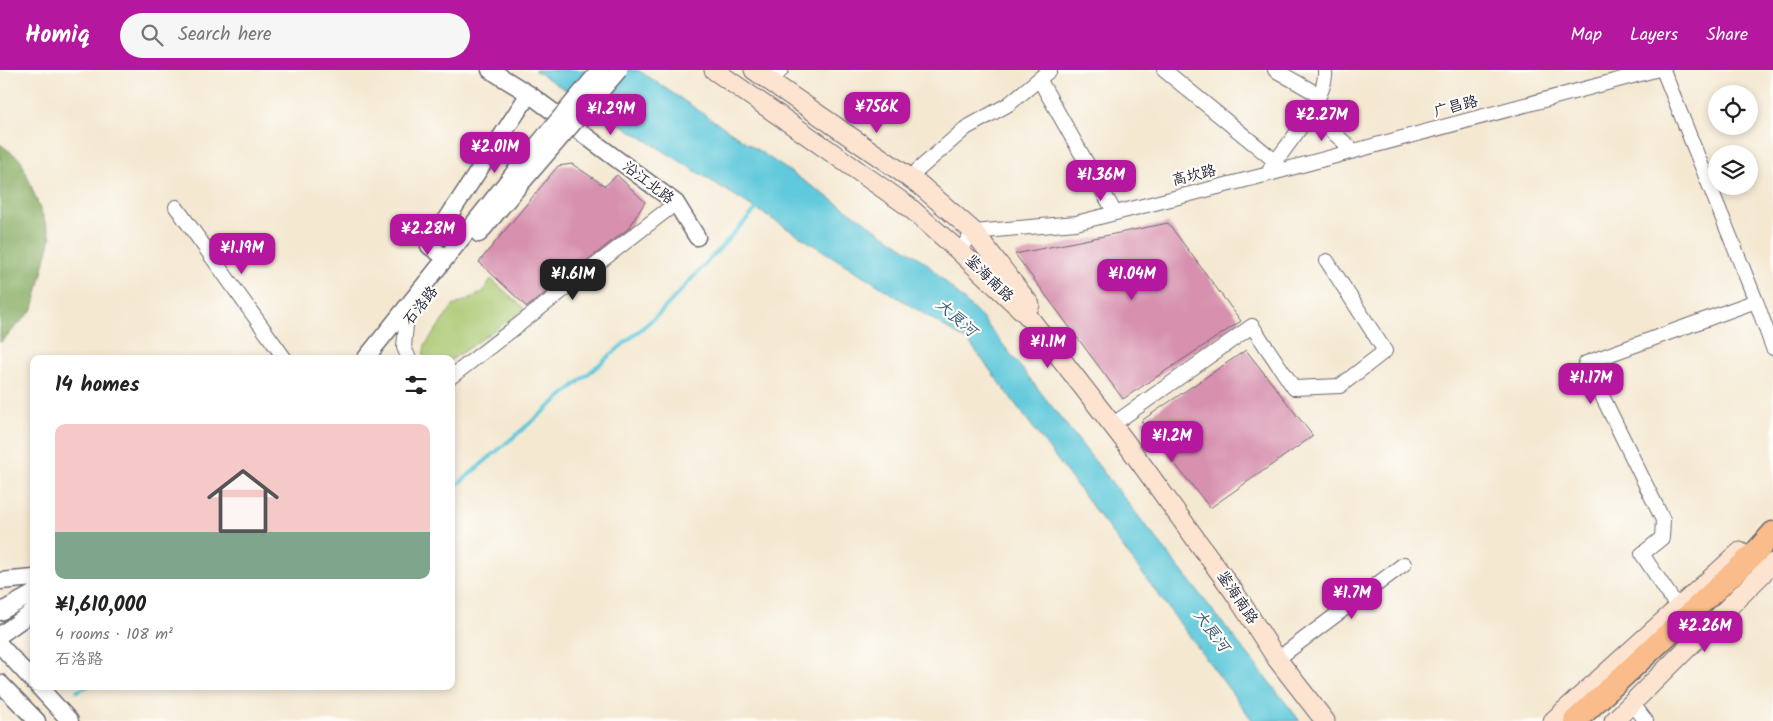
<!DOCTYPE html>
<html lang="en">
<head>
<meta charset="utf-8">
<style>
	body { margin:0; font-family:Kalam,"LXGW WenKai TC",sans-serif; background:#f6f6f6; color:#222; height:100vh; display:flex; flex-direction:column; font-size:19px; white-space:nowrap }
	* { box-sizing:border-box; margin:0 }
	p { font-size:16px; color:#767676 }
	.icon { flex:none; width:28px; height:28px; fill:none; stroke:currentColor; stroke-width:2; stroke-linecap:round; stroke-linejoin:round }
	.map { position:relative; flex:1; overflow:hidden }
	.panel { position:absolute; left:30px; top:285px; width:425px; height:335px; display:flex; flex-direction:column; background:#fff; border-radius:10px; box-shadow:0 2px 8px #0003 }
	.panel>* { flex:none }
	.fabs { position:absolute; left:1708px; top:15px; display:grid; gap:10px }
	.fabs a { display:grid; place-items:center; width:50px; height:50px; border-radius:50%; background:#fff; box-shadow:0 2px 8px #0003; font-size:25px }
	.price { position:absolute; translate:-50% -42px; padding:0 11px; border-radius:10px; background:#b5179e; color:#fff; font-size:16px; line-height:32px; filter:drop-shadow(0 1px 2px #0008) }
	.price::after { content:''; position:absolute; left:50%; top:30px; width:15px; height:11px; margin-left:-8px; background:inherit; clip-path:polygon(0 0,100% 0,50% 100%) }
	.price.selected { background:#222; color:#fff }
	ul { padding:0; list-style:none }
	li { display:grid; align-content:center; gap:10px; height:265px; padding:0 25px }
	li span { display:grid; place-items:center; height:155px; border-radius:10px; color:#555 }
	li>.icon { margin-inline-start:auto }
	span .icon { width:90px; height:90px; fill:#fffc; stroke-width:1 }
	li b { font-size:21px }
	h2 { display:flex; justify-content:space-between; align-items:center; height:60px; padding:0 25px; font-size:21px }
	header { display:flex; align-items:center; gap:30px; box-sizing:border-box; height:70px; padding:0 25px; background:#b5179e; color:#fff }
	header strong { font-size:24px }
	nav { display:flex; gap:28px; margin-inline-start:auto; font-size:18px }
	.search { width:350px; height:45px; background:#f6f6f6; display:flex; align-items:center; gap:12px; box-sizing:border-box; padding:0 18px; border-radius:28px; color:#767676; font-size:19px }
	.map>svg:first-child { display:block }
	.green { fill:#a8c76f; stroke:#657455 }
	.forest { fill:#86ac62; stroke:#54674e }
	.water { fill:#60c9db; stroke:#41768b }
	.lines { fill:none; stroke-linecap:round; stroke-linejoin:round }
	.stream { stroke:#60c9db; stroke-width:4 }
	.building { fill:#d791af }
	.minor-casing { stroke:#6c6770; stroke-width:16 }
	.tertiary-casing { stroke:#6c6770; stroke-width:19 }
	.secondary-casing { stroke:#6c6770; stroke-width:21 }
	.trunk-casing { stroke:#6c6770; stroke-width:25 }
	.minor { stroke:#fff; stroke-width:14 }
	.tertiary { stroke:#fff; stroke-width:16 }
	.secondary { stroke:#fde4d0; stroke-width:19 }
	.trunk { stroke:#f9bc8a; stroke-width:22 }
	.tertiary-bridge-casing { stroke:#6c6770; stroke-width:19; stroke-linecap:butt }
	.tertiary-bridge { stroke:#fff; stroke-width:16 }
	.labels { text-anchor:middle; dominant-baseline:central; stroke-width:4.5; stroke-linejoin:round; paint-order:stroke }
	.street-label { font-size:15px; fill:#22223b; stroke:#fdfcf7 }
	.water-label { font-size:16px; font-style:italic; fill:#385c73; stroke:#fdfcf7 }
</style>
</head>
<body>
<header>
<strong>Homiq</strong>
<div class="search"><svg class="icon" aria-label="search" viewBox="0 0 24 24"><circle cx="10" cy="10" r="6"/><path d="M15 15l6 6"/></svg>Search here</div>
<nav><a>Map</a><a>Layers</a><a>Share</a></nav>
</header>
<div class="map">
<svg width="1773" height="651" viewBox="0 0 1773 651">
	<rect width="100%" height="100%" fill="#fdfcf7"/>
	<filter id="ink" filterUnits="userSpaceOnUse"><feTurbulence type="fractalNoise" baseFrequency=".02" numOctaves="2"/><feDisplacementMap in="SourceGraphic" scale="10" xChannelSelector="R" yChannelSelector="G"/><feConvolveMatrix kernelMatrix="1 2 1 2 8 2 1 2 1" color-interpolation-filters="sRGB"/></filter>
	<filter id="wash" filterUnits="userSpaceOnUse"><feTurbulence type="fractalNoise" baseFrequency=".0096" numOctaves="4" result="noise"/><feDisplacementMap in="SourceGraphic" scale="20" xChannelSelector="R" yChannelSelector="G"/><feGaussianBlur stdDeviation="1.12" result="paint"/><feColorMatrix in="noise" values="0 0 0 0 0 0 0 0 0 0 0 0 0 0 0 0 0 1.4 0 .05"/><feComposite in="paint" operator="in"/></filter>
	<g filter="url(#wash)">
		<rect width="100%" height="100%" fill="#f4e8d1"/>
		<!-- green -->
		<path class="green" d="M 491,209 L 525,239 L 451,290 L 426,289 L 423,286 L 425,275 L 453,236 L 483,222 Z"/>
		<!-- forest -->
		<path class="forest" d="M 0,74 L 21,90 L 51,167 L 33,239 L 0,273 Z"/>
		<!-- water -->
		<path class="water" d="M 534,0 L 638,0 L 925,192 L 982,248 L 1300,651 L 1253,651 L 969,272 Z"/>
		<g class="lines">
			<!-- stream -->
			<path class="stream" d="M 451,420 L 660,243 L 760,135
				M 77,621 L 89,616"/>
		</g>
		<g id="blocks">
			<!-- building -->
			<path class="building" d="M 572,94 L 605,116 L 617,105 L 645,132 L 629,158 L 527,237 L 479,192 L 558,96 Z
				M 1168,153 L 1241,251 L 1123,329 L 1015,184 Z
				M 1246,280 L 1313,366 L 1210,438 L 1141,351 Z"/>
		</g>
	</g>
	<g filter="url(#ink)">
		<use href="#blocks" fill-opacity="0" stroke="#6c6770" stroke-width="1"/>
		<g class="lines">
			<!-- minor casing -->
			<g class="minor-casing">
				<path id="minor" d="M 1050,0 L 1039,9 L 1115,143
					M 1164,0 L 1275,91
					M 1275,0 L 1319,25
					M 1663,0 L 1756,231 L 1773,278
					M 771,12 L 781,0
					M 1310,42 L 1354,81
					M 1270,99 C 1286,76 1328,28 1325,0
					M 911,106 L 966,58 L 1009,34 L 1039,9
					M 176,137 L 285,289
					M 959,181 L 974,162 L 1076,153 L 1265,105 L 1655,0
					M 406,255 L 404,277 L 409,289
					M 451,307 L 676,133
					M 1112,355 L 1252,256 L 1294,318 L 1340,316 L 1385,281 L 1327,191
					M 1678,538 L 1642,484 L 1662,468 L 1663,450 L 1586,293 L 1756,231
					M 1284,584 L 1404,494
					M 1632,633 L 1646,651"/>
			</g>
			<!-- tertiary casing -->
			<g class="tertiary-casing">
				<path id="tertiary" d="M 490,0 L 529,24 L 676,133 L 697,167
					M 479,164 L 524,110
					M 446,188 L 429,176 L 529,24
					M 365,289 L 514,103
					M 0,511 L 34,508
					M 0,542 L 34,523
					M 0,565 L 34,541
					M 0,575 L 34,612
					M 0,613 L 37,651
					M 38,616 L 70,651"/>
			</g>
			<!-- secondary casing -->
			<g class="secondary-casing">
				<path id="secondary" d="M 714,0 L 908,136 L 959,181 L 1027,245 L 1124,370 L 1234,522 L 1277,589 L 1325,651
					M 754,0 L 920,115 L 974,162 L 1030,235
					M 1553,651 L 1740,482
					M 1614,651 L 1773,493"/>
			</g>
			<!-- trunk casing -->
			<g class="trunk-casing">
				<path id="trunk" d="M 1575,651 L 1756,482 L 1773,463"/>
			</g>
			<!-- minor -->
			<use href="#minor" class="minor"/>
			<!-- tertiary -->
			<use href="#tertiary" class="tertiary"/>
			<!-- secondary -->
			<use href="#secondary" class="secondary"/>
			<!-- trunk -->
			<use href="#trunk" class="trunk"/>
			<!-- tertiary-bridge casing -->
			<g class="tertiary-bridge-casing">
				<path id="tertiary-bridge" d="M 514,103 L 600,0
					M 524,110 L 619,0"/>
			</g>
			<!-- tertiary-bridge -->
			<use href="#tertiary-bridge" class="tertiary-bridge"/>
		</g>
	</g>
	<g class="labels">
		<!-- street labels -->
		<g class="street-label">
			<text transform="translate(1456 37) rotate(-15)">广昌路</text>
			<text transform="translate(1194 106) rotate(-14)">高坎路</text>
			<text transform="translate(648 113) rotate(37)">沿江北路</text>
			<text transform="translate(989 209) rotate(44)">鉴海南路</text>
			<text transform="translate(421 236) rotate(-51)">石洛路</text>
			<text transform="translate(1237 528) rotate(56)">鉴海南路</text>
		</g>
		<!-- water labels -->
		<g class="water-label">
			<text transform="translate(956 248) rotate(41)">大良河</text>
			<text transform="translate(1211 561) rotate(53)">大良河</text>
		</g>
	</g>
</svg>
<div class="fabs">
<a><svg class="icon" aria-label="locate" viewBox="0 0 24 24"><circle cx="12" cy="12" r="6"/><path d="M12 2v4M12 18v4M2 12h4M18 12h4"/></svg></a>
<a><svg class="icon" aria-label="layers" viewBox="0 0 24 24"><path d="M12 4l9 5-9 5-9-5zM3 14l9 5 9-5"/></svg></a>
</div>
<b class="price" style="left:877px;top:64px">¥756K</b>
<b class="price" style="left:611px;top:66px">¥1.29M</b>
<b class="price" style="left:1322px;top:72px">¥2.27M</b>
<b class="price" style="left:495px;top:104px">¥2.01M</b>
<b class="price" style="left:1101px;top:132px">¥1.36M</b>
<b class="price" style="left:428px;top:186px">¥2.28M</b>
<b class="price" style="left:242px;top:205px">¥1.19M</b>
<b class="price selected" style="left:573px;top:231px">¥1.61M</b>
<b class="price" style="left:1132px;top:231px">¥1.04M</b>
<b class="price" style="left:1048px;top:299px">¥1.1M</b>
<b class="price" style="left:1591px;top:335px">¥1.17M</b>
<b class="price" style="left:1172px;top:393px">¥1.2M</b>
<b class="price" style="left:1352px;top:550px">¥1.7M</b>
<b class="price" style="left:1705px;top:583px">¥2.26M</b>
<section class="panel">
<h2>14 homes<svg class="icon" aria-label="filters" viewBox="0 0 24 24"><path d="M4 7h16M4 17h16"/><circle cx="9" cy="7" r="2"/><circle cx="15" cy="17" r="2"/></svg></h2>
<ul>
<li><span style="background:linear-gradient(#f6c9c9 70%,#7fa58c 0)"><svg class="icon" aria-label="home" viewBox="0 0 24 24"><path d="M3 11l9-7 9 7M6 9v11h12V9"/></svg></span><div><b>¥1,610,000</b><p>4 rooms · 108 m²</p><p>石洛路</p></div></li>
</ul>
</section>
</div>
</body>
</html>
